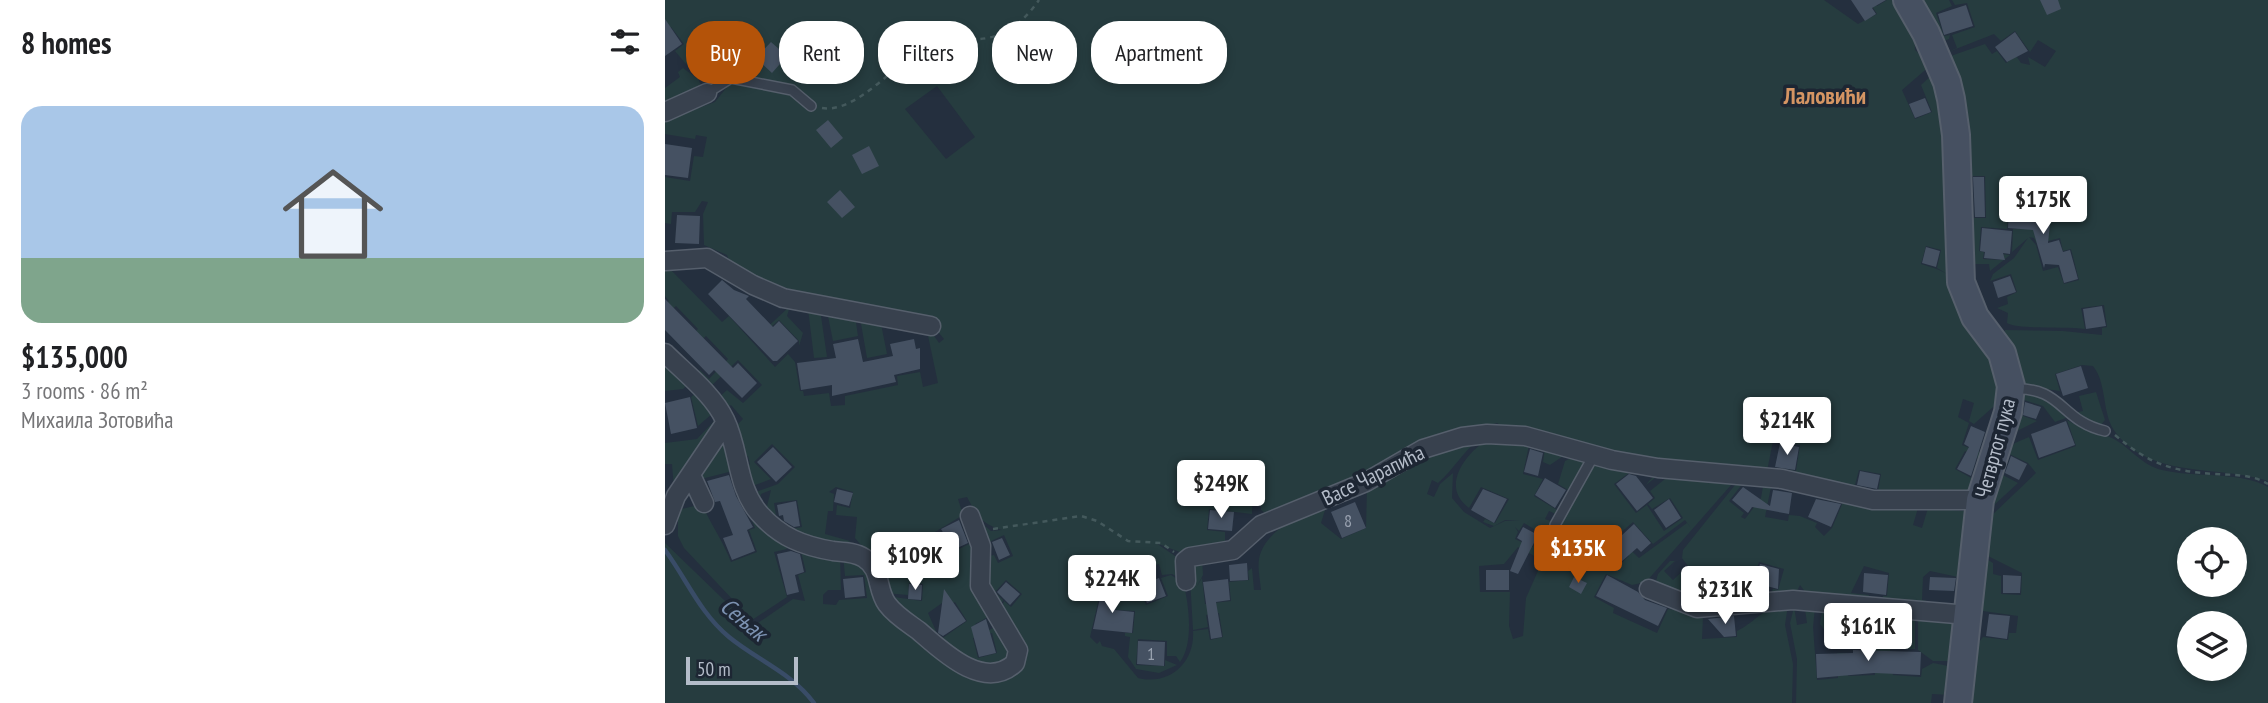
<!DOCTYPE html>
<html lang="en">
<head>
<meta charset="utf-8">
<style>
	body { margin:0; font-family:"PT Sans Narrow",sans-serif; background:#f2f2f2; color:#202124; height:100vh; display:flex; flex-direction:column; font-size:26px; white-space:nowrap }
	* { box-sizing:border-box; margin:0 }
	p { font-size:23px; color:#757577 }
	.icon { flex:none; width:38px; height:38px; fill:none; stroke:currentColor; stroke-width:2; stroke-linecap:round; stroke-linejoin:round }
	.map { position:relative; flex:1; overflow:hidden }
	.panel { display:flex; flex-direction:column; background:#fff; width:665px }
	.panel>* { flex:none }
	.hud { position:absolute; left:21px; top:21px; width:665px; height:63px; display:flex; gap:14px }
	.buttons { position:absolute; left:1512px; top:527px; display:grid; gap:14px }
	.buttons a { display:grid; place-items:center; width:70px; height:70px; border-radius:50%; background:#fff; box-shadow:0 4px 10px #0003; font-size:35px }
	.scale { position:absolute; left:21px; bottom:18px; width:112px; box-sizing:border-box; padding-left:7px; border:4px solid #b4bcc9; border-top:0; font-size:19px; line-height:24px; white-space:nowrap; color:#b4bcc9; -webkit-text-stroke:5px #1d2633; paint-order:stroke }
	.price { position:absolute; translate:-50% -60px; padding:0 16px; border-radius:7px; background:#fff; color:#222; font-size:23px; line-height:46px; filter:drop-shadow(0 2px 4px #0008) }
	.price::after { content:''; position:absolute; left:50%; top:42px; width:21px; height:16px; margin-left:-10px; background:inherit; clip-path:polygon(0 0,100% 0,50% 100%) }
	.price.selected { background:#b45309; color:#fff }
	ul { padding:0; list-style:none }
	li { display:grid; align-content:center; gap:14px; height:371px; padding:0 21px }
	li span { display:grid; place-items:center; height:217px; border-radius:21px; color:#555 }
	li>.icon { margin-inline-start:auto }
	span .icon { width:126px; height:126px; fill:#fffc; stroke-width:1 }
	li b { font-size:30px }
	h2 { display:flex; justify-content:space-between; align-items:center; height:84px; padding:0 21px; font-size:30px }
	.tag { padding:0 24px; border-radius:28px; background:#fff; box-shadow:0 4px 10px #0003; font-size:24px; line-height:63px }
	.tag.selected { background:#b45309; color:#fff }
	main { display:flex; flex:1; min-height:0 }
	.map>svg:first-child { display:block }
	.green { fill:#263c3f; fill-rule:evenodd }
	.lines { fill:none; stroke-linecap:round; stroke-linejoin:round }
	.stream { stroke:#394c67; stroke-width:4.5 }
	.building { fill:#455162 }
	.lane-casing { stroke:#565f6c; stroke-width:12 }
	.street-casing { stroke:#565f6c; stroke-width:21 }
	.secondary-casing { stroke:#565f6c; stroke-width:30 }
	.path { stroke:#44595c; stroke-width:2.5; stroke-dasharray:5 5; stroke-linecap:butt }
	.lane { stroke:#38414e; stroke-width:9 }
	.street { stroke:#38414e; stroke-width:18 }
	.secondary { stroke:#465061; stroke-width:26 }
	.labels { text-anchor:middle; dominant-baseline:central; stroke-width:7; stroke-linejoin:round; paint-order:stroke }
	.number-label { font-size:18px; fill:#98a1af }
	.street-label { font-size:21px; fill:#b4bcc9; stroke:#1d2633 }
	.neighbourhood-label { font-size:23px; font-weight:bold; fill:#d59563; stroke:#1d2633 }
	.water-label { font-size:23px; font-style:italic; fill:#7c92b1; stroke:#1d2633 }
</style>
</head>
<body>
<main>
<section class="panel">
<h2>8 homes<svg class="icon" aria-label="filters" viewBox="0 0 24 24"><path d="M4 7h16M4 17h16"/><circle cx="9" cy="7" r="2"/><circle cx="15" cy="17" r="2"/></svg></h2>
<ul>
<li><span style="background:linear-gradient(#a9c7e8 70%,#7fa58c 0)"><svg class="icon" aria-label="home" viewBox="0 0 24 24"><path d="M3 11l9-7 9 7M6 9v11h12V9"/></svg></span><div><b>$135,000</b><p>3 rooms · 86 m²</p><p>Михаила Зотовића</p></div></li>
</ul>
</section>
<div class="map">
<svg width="1603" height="703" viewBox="0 0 1603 703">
	<rect width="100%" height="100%" fill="#242f3e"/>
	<!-- green -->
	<path class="green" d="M 0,0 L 1159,0 L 1193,24 L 1212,14 L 1203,0 L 1207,0 L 1212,6 L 1222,0 L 1235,0 L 1249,23 L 1250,50 L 1266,65 L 1237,90 L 1250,119 L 1267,112 L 1256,85 L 1270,72 C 1294,107 1287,232 1289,278 L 1272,268 L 1276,250 L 1261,246 L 1256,264 C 1266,267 1284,272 1290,281 C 1295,289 1296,303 1300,312 C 1314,341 1349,362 1337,399 L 1309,424 L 1304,421 L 1309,403 L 1298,399 L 1293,417 L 1304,423 L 1297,445 L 1319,454 L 1323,445 L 1326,446 L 1321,462 L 1300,451 L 1290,469 L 1310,480 L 1314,473 L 1317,474 L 1311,492 L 1301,497 L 1214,498 L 1212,497 L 1216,474 L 1194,470 L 1188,492 L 1109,473 L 1109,468 L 1131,471 L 1135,445 L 1108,441 L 1102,471 L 997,466 L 842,430 L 832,423 L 758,443 L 701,476 L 628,509 L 603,515 L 596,510 L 595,479 L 587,478 L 587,469 L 568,467 L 566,487 L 588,489 L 587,514 L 544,509 L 542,530 L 560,532 L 560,543 L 572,545 L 551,551 L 520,554 L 491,543 L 513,558 L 514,578 L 507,574 L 497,575 L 494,564 L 484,567 L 487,578 L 469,583 L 468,576 L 458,576 L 457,586 L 474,586 L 481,605 L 503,596 L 496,578 L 506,575 L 514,580 L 514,587 L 517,588 L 518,582 C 524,603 529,644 515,662 L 511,656 L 502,656 L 502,641 L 473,639 L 471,665 L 500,666 L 500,660 L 512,665 L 494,673 L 471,669 L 463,657 L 465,637 L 460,636 L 460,633 L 468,633 L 470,611 L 451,610 L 454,598 L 443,596 L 444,590 L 436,589 L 425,637 L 432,644 L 435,641 L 437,646 L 449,649 L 473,678 C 505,686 530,662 528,631 L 543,629 L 545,640 L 558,637 L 554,613 L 541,615 L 543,627 L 528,630 L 524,561 L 537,560 L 538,575 L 531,588 L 537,578 L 540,604 L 566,601 L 564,582 L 584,580 L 583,571 L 587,568 L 589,590 L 596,590 C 595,578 591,564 596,552 C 607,522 661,503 688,491 L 661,507 L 656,523 L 676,539 L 701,528 L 702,487 C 739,464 772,446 816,438 C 798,451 789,469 773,483 L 767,480 L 762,494 L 769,497 L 775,484 L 788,473 L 787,498 L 799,512 L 825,528 L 840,521 L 855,520 L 840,520 L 829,526 L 818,522 L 820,519 L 830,523 L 844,499 L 816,487 L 804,508 C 775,487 800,454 822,440 L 858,440 L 904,452 L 885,465 L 878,462 L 880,448 L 864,445 L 858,474 L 878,479 L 869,496 L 892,510 L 891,514 L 884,511 L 880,519 L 888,522 L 882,537 L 859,523 L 854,531 L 850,527 L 853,532 L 850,539 L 868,547 L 874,535 L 881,538 L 871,557 L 853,547 L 839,564 L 814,566 L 815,592 L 845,592 L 844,626 L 848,639 L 858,636 L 861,598 L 892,528 L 928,548 L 952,567 L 964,556 L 955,545 L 940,551 L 930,545 L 940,533 L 952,537 L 974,558 L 1022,523 L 1026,528 L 1020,520 L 988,544 L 968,522 L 953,535 L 932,527 L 922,539 L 894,523 C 899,509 916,466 932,462 C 945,458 968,468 982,471 L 968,470 L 949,484 L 971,513 L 982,505 L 999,531 L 1018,518 L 1005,498 L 987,509 L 983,504 L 990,498 L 985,491 L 1000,479 L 996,473 L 981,485 C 988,475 993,473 1004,472 L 1073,477 L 981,582 L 967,585 L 941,574 L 929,597 L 949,608 L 948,613 L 992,633 L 1003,609 L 1030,613 L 1057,613 L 1038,617 L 1037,639 L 1072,637 L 1072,631 C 1090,623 1103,602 1123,605 L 1120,625 L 1128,664 L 1127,703 L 0,703 L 0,543 L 87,627 L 128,599 L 140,601 L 133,575 L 141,572 L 135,548 L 175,555 L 176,590 L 163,590 L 158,595 L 158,604 L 171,605 L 174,600 L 202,598 L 199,575 L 180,576 L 178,555 C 218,559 202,588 221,609 C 267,646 288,679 351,673 C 364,650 348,633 335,614 L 339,601 L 346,607 L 357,594 L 341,580 L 330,592 L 338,600 L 333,612 C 317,585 317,579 319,547 L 324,556 L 329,555 L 333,563 L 348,556 L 339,535 L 324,542 L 324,551 L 309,517 L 326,531 L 337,530 C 315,523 312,515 302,497 L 293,499 L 298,515 L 242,549 L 208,559 L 190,538 L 192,517 L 171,515 L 172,505 L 185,508 L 188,492 L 171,487 L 164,492 L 169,494 L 168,511 L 163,511 L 160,534 L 185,541 L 181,548 L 142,544 L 121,533 L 120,530 L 137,527 L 132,500 L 109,503 L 113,527 L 100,514 L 106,490 L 96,494 L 93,505 L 85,494 L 113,484 L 130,467 L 107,444 L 89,462 L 106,479 L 82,488 L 78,468 L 85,464 L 83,456 L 75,460 L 69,428 L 78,419 L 66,405 L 62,408 L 53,398 L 62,390 L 78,403 L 97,385 L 73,360 L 43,389 L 29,375 L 35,370 L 44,379 L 63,359 L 41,336 L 23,353 L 16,346 L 33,329 L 11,306 L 0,316 L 0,305 L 4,301 L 0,296 L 0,268 L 4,268 L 57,322 L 64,316 L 110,367 L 123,354 L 130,362 L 135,391 L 138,391 L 139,396 L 164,393 L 166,406 L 180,405 L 180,396 L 233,385 L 232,376 L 255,372 L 258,387 L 273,383 L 262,331 L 265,330 L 274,343 L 279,339 L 260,316 C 236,316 215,310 191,305 C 142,295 107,288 64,260 L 62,255 L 39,245 L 38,214 L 43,202 L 37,201 L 30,212 L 7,212 L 6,224 L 0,223 L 0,177 L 25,181 L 29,156 L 38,157 L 42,137 L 31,135 L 30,139 L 0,134 L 0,120 L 50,102 L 62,87 L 54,77 L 48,80 L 20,63 L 10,51 L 19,44 L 6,27 L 0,31 ZM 272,86 L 310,137 L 281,159 L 240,109 Z
		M 1259,0 L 1284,0 L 1287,6 L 1271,13 L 1279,36 L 1285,35 L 1284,39 L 1273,43 L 1256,4 Z
		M 1287,0 L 1603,0 L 1603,481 C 1554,465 1486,479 1451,433 C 1436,414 1443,385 1428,366 L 1417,365 L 1390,374 L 1395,391 L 1359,386 L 1338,336 L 1340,330 L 1398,331 L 1437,335 L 1437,328 L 1442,327 L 1439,305 L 1416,308 L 1420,329 C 1401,326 1354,330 1342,323 L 1343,313 L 1332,308 L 1343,304 L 1342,297 L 1352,292 L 1346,274 L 1325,281 L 1328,274 L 1349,258 L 1363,238 L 1347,252 L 1348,229 L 1359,229 L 1360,211 L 1344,210 L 1342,229 L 1316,227 L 1314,251 L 1319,252 L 1318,259 L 1335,260 L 1336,254 L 1345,255 L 1325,271 L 1324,264 L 1302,264 L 1301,218 L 1321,218 L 1320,176 L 1300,176 L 1280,58 L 1320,44 L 1327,54 L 1332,51 L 1341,63 L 1351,56 L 1356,63 L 1365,65 L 1363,57 L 1380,67 L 1391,51 L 1373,40 L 1365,52 L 1350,31 L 1336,41 L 1329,34 L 1278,54 L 1292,48 L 1287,35 L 1310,27 L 1302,3 L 1290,5 ZM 1364,237 L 1369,238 L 1372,244 L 1395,238 L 1398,251 L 1406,249 L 1414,280 L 1399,284 L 1393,267 L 1378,271 L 1371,245 Z
		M 18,68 L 33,79 L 37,87 L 0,105 L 0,88 L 15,77 L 13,72 Z
		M 125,306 L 122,316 L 138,333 L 134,346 L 134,341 L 114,320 L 94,338 L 92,337 Z
		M 143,309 L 155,309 L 162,357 L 149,358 Z
		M 162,311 L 190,316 L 193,336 L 168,341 Z
		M 195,318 L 216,324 L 222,354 L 202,358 Z
		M 0,363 L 22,385 L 18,389 L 0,391 Z
		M 1431,392 L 1440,420 L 1436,425 L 1425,423 L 1409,413 L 1418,411 L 1414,396 Z
		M 31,393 L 48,413 L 33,426 L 26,397 Z
		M 1360,394 L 1378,395 L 1401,418 L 1390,422 L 1378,406 L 1359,400 L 1353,414 L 1372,421 L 1350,432 L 1349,430 L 1358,396 Z
		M 53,417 L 50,430 L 9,489 L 7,464 L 0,464 L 0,443 L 32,439 Z
		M 1402,420 C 1416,429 1431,431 1447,438 C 1465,447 1476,465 1497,470 C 1529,478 1576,471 1603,487 L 1603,703 L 1303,703 L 1314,642 L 1318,637 L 1343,640 L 1344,633 L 1351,633 L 1353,616 L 1318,611 L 1313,633 L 1317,556 L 1328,563 L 1328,574 L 1336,576 L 1336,594 L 1356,595 L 1357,573 L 1317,553 L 1325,517 L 1371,473 L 1363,463 L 1342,453 L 1350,443 L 1364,437 L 1373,460 L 1411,446 ZM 1524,539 L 1570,539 L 1570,584 L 1524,584 ZM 1524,623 L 1570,623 L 1570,668 L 1524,668 Z
		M 58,441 L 68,471 L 36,479 L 36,472 Z
		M 910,456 L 922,459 L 903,490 L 893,484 L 900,461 Z
		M 1334,473 L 1353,483 L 1328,506 L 1326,506 Z
		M 1099,481 L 1107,482 L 1100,517 L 1123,521 L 1124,515 L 1135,516 L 1152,523 L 1150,527 L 1159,536 L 1167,528 L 1178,502 L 1176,499 L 1253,508 L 1248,525 L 1257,528 L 1263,508 L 1299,511 L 1296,605 L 1287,610 L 1287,604 L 1291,604 L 1293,577 L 1265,571 L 1258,577 L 1257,600 L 1262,601 L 1261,609 L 1217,606 L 1218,596 L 1222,596 L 1224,573 L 1199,566 L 1186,593 L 1204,595 L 1203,604 L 1141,593 L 1135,585 L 1131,593 L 1094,598 L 1095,590 L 1106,593 L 1108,589 L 1113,590 L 1119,569 L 1094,562 L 1088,580 L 1058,578 L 1054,598 L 1034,604 L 990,585 L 993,574 L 1005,561 L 1010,561 L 999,571 L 1008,580 L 1023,566 L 1017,558 L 1018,550 L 1070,485 L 1078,483 L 1064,501 L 1079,513 L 1076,517 L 1080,519 L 1096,498 Z
		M 37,504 C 46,525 58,541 66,562 L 92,552 L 84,530 L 90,528 L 86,518 L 90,516 L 119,541 L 122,549 L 109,552 L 122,597 L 87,620 L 19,548 L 13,536 L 13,510 Z
		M 272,532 L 284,554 L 312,540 L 325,616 L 310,624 L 316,634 L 336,624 L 347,660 L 316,669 L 272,642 L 302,621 L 290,602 L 281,608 L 277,603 L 263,613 L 274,638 L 222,596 L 257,601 L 258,584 L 244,583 L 243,595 L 220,593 L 209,560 L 241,551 ZM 327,633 L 332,653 L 313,658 L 308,638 Z
		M 1129,607 L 1132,625 L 1142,623 L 1140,609 L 1150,608 L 1148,627 L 1152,680 L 1173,678 L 1172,653 L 1182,653 L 1183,676 L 1210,675 L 1210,649 L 1171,645 L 1155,624 L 1157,611 L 1250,617 L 1250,649 L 1225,649 L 1228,675 L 1256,677 L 1257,669 L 1268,663 L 1289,667 L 1286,695 L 1267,694 L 1266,703 L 1131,703 L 1132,659 L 1125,623 Z
		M 1253,617 L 1290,621 L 1290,661 L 1268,661 L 1253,650 Z"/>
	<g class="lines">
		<!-- stream -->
		<path class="stream" d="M 0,550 C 22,580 35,613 64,637 C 92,660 127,673 149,703"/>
	</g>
	<!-- building -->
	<path class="building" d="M 1186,0 L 1221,0 L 1207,8 L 1211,14 L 1200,21 Z
		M 1375,0 L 1393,0 L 1396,9 L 1382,15 Z
		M 1301,5 L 1308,26 L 1279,35 L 1273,14 Z
		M 0,19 L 17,44 L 0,56 Z
		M 1350,32 L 1363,51 L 1342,62 L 1330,47 Z
		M 106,42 L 122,56 L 107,73 L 91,58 Z
		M 1260,98 L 1266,112 L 1250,118 L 1244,104 Z
		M 163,120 L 178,138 L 166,148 L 151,130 Z
		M 0,144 L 27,148 L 23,178 L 0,175 Z
		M 204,146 L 214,166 L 197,174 L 187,155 Z
		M 1308,177 L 1319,177 L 1320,217 L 1310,217 Z
		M 175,190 L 190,207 L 177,218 L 162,202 Z
		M 1363,192 L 1380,195 L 1375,222 L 1385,224 L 1383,243 L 1394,240 L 1398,252 L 1405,250 L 1413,279 L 1399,283 L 1394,265 L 1380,264 L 1379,268 L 1368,230 L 1343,228 L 1344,210 L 1360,212 Z
		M 12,215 L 35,216 L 34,244 L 10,243 Z
		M 1317,228 L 1347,231 L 1345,254 L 1338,253 L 1340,260 L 1319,258 L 1320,252 L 1315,251 Z
		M 1261,247 L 1275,251 L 1271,267 L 1257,263 Z
		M 1345,276 L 1351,292 L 1333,298 L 1328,282 Z
		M 57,280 L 69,290 L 84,296 L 81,299 L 108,327 L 114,321 L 133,341 L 112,361 L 108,361 L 43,294 Z
		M 0,299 L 68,368 L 73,363 L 92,383 L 77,398 L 49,370 L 44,375 L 0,330 Z
		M 1437,306 L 1441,326 L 1421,329 L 1418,309 Z
		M 193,339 L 198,362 L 228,356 L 225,344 L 249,339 L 251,349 L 255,348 L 255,369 L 229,375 L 231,382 L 167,396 L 167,385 L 136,390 L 132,363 L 171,358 L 168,344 Z
		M 1416,366 L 1423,388 L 1398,396 L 1391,374 Z
		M 25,397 L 32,428 L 6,434 L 0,403 Z
		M 1360,402 L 1376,407 L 1371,419 L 1358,415 Z
		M 1401,421 L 1410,445 L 1374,458 L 1366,434 Z
		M 1306,426 L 1320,432 L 1306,476 L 1292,469 L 1304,447 L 1299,444 Z
		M 1115,443 L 1134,447 L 1130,470 L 1110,467 Z
		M 108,447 L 127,467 L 111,482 L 92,462 Z
		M 865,449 L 878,453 L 873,476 L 859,472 Z
		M 1346,456 L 1362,464 L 1354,480 L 1340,473 Z
		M 569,468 L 585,469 L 583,488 L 567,486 Z
		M 1195,471 L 1215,475 L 1212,489 L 1192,485 Z
		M 964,474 L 971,476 L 988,498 L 972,511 L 951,484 Z
		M 64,475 L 71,496 L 88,527 L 82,530 L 90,551 L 67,560 L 58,538 L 68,535 L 55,501 L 50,502 L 42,481 Z
		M 880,478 L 901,490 L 890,508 L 870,495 Z
		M 1078,487 L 1105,506 L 1108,490 L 1127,493 L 1124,514 L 1087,507 L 1083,513 L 1067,500 Z
		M 172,489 L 188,493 L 184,506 L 169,502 Z
		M 818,489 L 842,499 L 829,523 L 806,510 Z
		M 1004,499 L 1016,518 L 1001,528 L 989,510 Z
		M 1151,499 L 1176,504 L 1166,527 L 1143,517 Z
		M 131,501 L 135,526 L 129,527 L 119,521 L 118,515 L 114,516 L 112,505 Z
		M 690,502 L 701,528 L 677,538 L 666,512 Z
		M 545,510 L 569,512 L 567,531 L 543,529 Z
		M 294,520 L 303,543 L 288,550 L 276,529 Z
		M 969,524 L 986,543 L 976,552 L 972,548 L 956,562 L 943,548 Z
		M 858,527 L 873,535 L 853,574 L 845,571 L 857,541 L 852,538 Z
		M 337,538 L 345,555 L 334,560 L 327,542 Z
		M 126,551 L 135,554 L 139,572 L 130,575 L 134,592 L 122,595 L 112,554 Z
		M 582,563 L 583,580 L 565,581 L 564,565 Z
		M 1095,564 L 1114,569 L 1113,589 L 1090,583 Z
		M 821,570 L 844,570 L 844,590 L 821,590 Z
		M 1199,573 L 1223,575 L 1221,595 L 1198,592 Z
		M 942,575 L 973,592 L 980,600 L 1002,608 L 993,626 L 931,596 Z
		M 1338,575 L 1356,576 L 1355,593 L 1338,593 Z
		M 198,577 L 200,596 L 180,598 L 178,579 Z
		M 909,577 L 922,583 L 916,594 L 904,587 Z
		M 1265,577 L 1291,578 L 1289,591 L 1264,590 Z
		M 494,578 L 501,596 L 482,603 L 474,585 Z
		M 1059,578 L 1083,581 L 1082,592 L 1058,594 Z
		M 563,579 L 565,600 L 551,602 L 557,637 L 546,639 L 538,582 Z
		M 341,582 L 355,594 L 345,605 L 332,592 Z
		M 244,584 L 257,585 L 256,600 L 243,599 Z
		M 279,589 L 301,621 L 278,636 L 273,633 Z
		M 437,589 L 454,593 L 450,610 L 469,612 L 467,633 L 428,629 Z
		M 1324,614 L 1345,616 L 1342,639 L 1321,636 Z
		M 1069,616 L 1071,636 L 1059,637 L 1043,619 Z
		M 321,619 L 331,653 L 314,657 L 306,627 Z
		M 473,641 L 500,642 L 499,666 L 472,664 Z
		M 1188,650 L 1256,652 L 1255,675 L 1209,673 L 1152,678 L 1151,654 L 1188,653 Z"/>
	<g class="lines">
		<!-- lane casing -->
		<g class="lane-casing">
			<path id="lane" d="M 42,93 L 66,78 L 127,90 L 146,106
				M 1347,389 C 1398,386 1395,421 1440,431
				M 890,525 L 929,455"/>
		</g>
		<!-- street casing -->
		<g class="street-casing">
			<path id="street" d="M 0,112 L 42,93
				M 0,261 L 42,258 L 88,285 L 118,298 L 266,326
				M 0,353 C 20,373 48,394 60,420 C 75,451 71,486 94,513 C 115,537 138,546 168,551 C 178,552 190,552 199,558 C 217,569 211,589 222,604 C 230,615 243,623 254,631 C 277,651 319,692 350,663 L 353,650 L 315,586 L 316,546 L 305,516
				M 26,475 L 39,503
				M 0,525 L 11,496 L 61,422
				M 521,581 L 520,561 L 525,557 L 568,550 L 596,525 L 701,482 L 758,449 L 797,437 L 822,434 L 860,436 L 947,460 L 993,468 L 1117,479 L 1208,500 L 1315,500
				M 984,589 L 1032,608 L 1128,600 L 1303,615"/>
		</g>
		<!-- secondary casing -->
		<g class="secondary-casing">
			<path id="secondary" d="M 1242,0 L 1261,33 L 1282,82 L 1286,99 L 1291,135 L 1296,282 L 1310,317 L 1337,353 L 1346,386 L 1343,412 L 1315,500 L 1293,703"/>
		</g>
		<!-- path -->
		<path class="path" d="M 157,108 C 193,114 235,58 266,42 C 276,37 287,39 298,39 C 333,42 354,28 374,0
			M 1450,435 C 1484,464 1506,471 1550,474 C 1568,475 1587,474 1603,484
			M 328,529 L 416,516 L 432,521 L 463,541 L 496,543 L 509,552"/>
		<!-- lane -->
		<use href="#lane" class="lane"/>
		<!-- street -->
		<use href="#street" class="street"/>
		<!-- secondary -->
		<use href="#secondary" class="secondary"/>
	</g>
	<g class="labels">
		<!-- number labels -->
		<g class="number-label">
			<text x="683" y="520">8</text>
			<text x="486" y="653">1</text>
		</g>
		<!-- street labels -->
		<g class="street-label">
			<text transform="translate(1330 448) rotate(-75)">Четвртог пука</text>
			<text transform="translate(708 475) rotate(-26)">Васе Чарапића</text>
		</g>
		<!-- neighbourhood labels -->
		<g class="neighbourhood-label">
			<text x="1160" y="95">Лаловићи</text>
		</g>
		<!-- water labels -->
		<g class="water-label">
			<text transform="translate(79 619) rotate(40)">Сењак</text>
		</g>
	</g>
</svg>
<div class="buttons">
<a><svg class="icon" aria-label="locate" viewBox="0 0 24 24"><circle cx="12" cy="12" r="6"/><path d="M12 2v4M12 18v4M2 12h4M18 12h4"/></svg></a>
<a><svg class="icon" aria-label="layers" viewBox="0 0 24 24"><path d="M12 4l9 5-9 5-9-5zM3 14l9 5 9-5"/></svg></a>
</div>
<div class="scale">50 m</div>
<b class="price" style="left:1378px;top:236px">$175K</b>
<b class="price" style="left:1122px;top:457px">$214K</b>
<b class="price" style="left:556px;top:520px">$249K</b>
<b class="price selected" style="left:913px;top:585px">$135K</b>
<b class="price" style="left:250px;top:592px">$109K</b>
<b class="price" style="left:447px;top:615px">$224K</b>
<b class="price" style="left:1060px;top:626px">$231K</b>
<b class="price" style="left:1203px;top:663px">$161K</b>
<div class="hud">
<a class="tag selected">Buy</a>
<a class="tag">Rent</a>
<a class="tag">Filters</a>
<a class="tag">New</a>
<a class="tag">Apartment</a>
</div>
</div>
</main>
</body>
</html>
